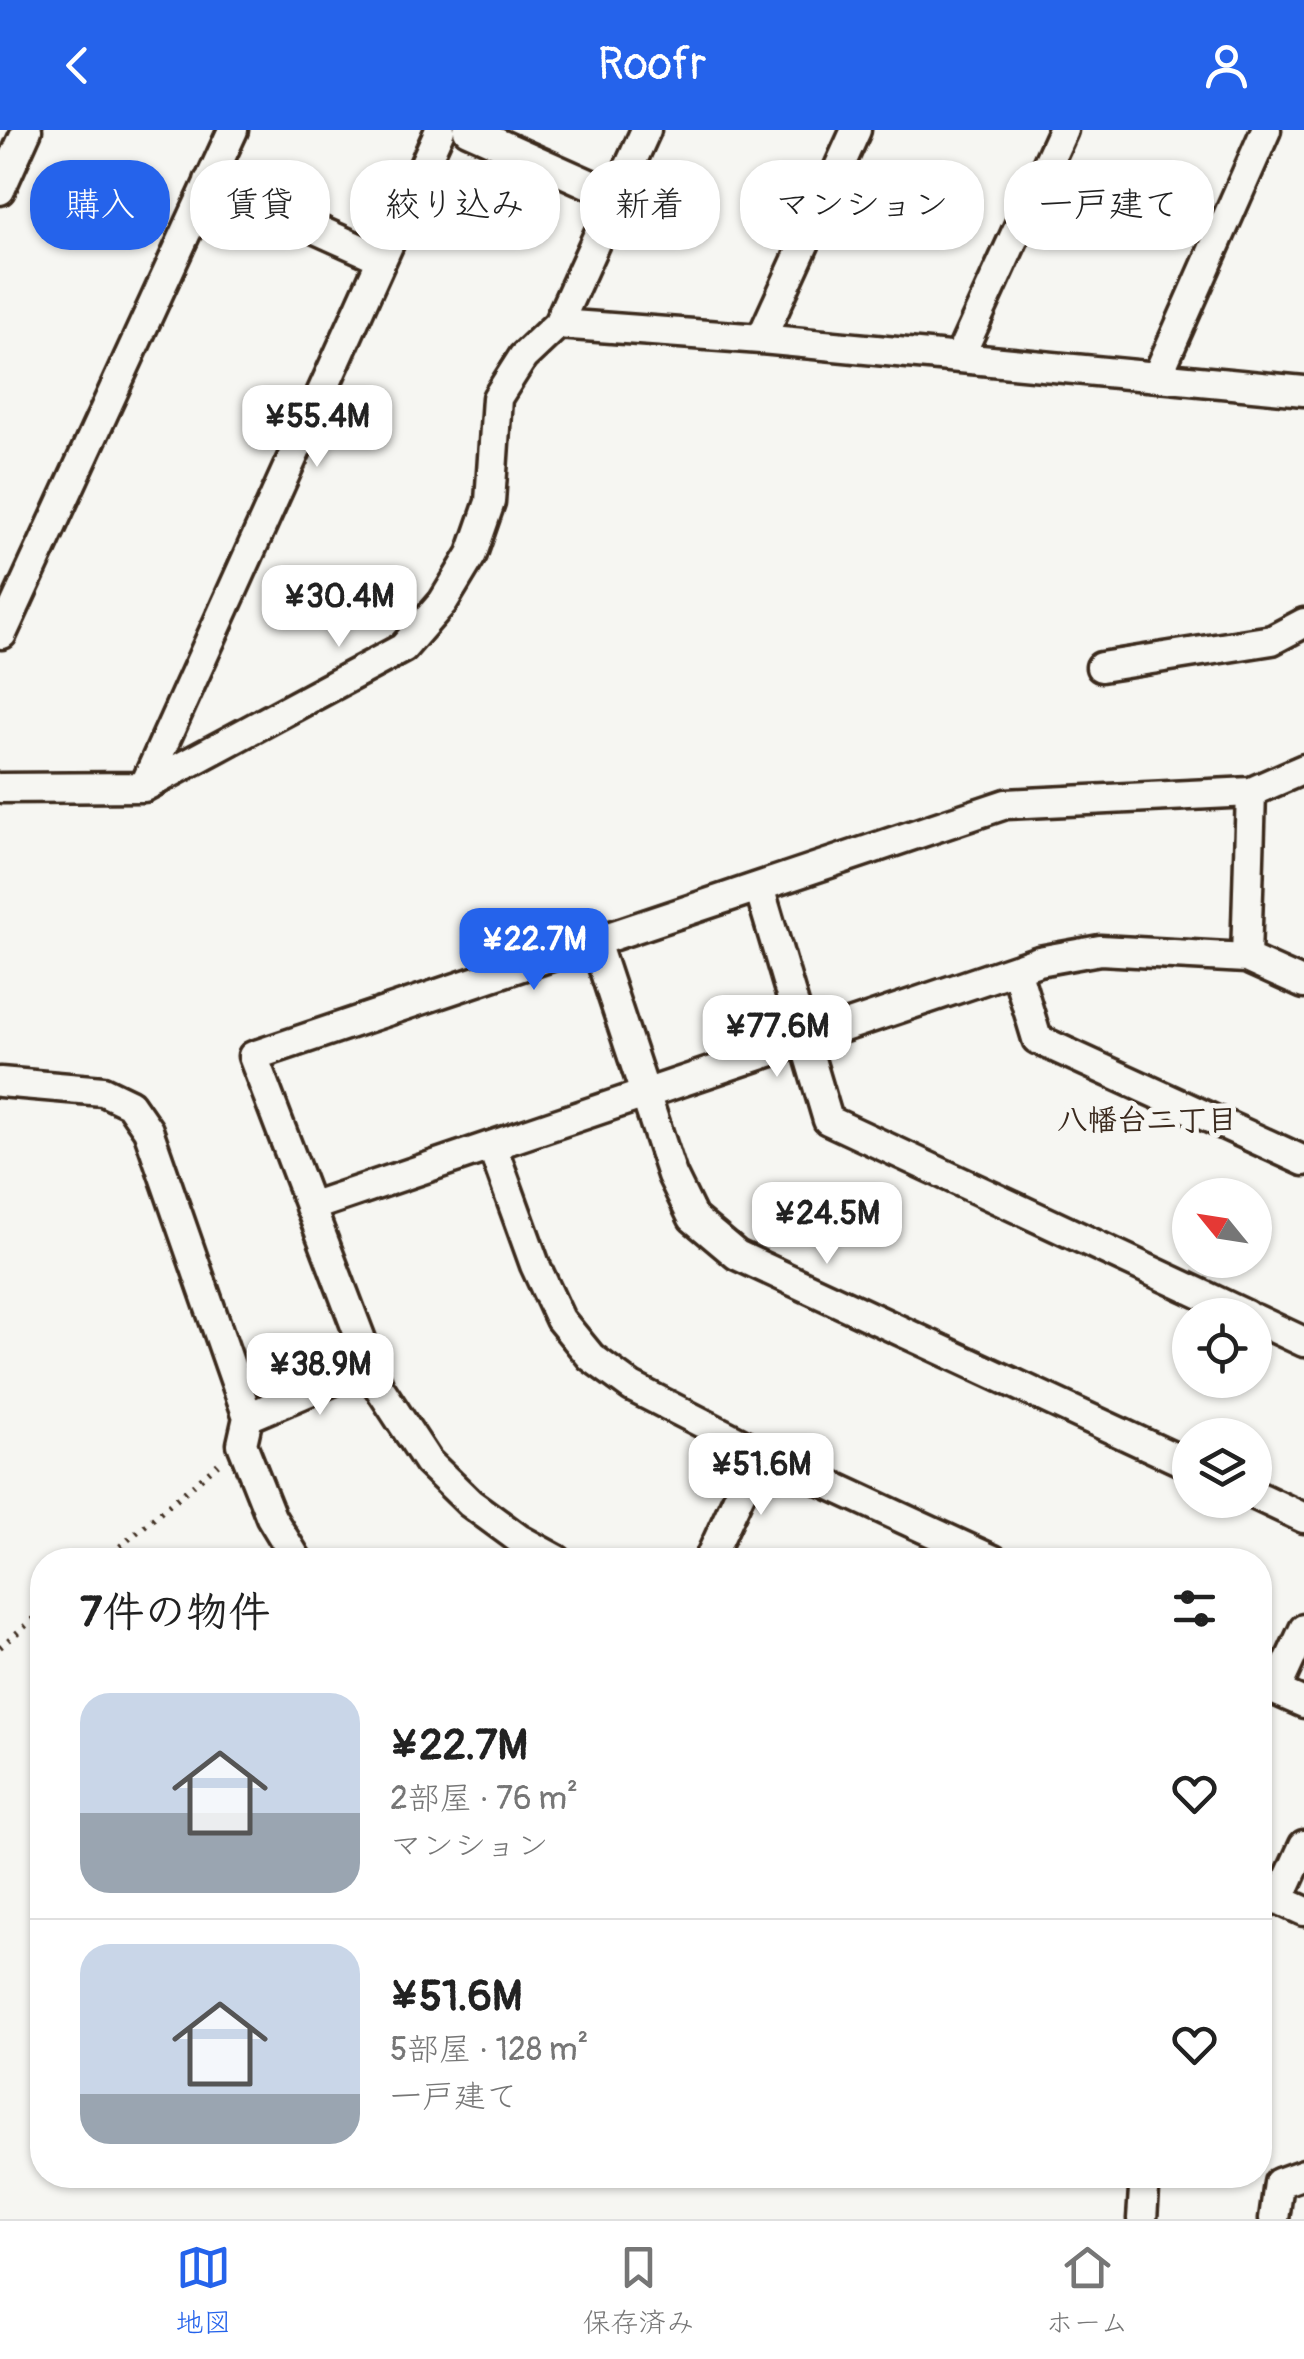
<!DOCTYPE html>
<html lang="ja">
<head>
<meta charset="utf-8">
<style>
	body { margin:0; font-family:Pangolin,"Klee One",sans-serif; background:#f6f6f6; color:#222; height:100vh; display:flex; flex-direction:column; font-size:38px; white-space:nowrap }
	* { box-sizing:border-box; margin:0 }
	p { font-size:32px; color:#767676 }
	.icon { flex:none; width:55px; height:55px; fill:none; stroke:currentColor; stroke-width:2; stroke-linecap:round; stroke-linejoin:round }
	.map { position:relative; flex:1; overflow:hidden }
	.drawer { position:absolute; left:30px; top:1418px; width:1242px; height:640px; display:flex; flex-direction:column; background:#fff; border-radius:40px; box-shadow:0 2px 8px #0004 }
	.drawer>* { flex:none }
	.banner { position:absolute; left:30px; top:30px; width:1245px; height:90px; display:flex; gap:20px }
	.needle { width:65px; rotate:300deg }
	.tools { position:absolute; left:1172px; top:1048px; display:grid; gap:20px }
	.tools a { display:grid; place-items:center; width:100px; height:100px; border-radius:50%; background:#fff; box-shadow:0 2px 8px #0004; font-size:50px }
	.price { position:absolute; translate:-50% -85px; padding:0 22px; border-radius:20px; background:#fff; color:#222; font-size:32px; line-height:65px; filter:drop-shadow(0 2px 5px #0008) }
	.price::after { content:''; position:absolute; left:50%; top:60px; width:30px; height:22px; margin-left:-15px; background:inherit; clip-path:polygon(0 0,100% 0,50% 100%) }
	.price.selected { background:#2563eb; color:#fff }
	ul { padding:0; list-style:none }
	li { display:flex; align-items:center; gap:30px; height:250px; padding:0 50px }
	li+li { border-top:2px solid #e0e0e0 }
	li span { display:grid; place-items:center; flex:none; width:280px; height:200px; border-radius:30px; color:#555 }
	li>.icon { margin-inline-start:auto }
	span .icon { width:120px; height:120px; fill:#fffc; stroke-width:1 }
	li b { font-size:42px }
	h2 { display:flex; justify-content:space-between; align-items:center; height:120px; padding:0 50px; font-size:42px }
	.tag { padding:0 35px; border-radius:40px; background:#fff; box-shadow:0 2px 8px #0004; font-size:35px; line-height:90px }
	.tag.selected { background:#2563eb; color:#fff }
	header { display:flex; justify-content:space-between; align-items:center; height:130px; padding:0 50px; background:#2563eb; color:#fff; font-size:45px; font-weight:600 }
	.dock { display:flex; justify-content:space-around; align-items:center; height:140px; border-top:2px solid #e0e0e0; background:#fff; font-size:28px; color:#767676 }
	.dock a { display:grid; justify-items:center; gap:5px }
	.dock .selected { color:#2563eb }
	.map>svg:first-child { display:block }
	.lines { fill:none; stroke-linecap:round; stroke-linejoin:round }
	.street-casing { stroke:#3b2a1e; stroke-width:35 }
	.path { stroke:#3b2a1e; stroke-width:6; stroke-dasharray:2.5 8; stroke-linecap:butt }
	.street { stroke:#f6f6f2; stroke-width:28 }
	.labels { text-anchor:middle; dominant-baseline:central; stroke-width:10; stroke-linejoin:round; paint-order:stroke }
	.neighbourhood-label { font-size:30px; font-weight:bold; fill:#3b2a1e; stroke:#f6f6f2 }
</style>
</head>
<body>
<header><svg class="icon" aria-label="back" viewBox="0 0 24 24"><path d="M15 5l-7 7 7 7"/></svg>Roofr<svg class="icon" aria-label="person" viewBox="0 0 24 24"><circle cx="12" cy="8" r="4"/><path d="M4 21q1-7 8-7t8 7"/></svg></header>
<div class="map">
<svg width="1304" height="2089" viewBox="0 0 1304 2089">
	<rect width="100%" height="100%" fill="#f6f6f2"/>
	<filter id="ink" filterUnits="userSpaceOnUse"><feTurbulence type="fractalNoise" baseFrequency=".01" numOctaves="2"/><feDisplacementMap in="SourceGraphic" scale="20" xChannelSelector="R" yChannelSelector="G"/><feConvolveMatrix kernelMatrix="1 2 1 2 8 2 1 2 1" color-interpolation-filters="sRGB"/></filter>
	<g filter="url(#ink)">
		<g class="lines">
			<!-- street casing -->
			<g class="street-casing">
				<path id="street" d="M 468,0 L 616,66
					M 209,51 L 380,128
					M 0,60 L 27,0
					M 558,194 L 761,209 L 1304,261
					M 761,209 L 856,0
					M 959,228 L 1063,0
					M 1157,247 L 1266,0
					M 0,503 L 2,504 L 233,0
					M 1101,537 L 1272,510 L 1304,493
					M 144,657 L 440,0
					M 0,658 L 144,657 L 403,518 L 443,472 L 472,424 L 490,372 L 497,268 L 523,227 L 558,194 L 646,0
					M 759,757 L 828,990 L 1246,1185
					M 595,812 L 672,1045 L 693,1088 L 737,1125 L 1190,1335
					M 1246,828 L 1251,662
					M 1016,839 L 1037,909 L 1304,1031
					M 0,952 L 103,961 L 130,974 L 148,1000 L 248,1287 L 242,1314 L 271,1387 L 297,1430
					M 492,1016 L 535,1135 L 560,1189 L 591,1227 L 632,1257 L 759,1322 L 993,1430
					M 310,1077 L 1039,831 L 1100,820 L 1246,828 L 1304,854
					M 1255,1189 L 1304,1212
					M 248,1287 L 370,1235
					M 1255,1365 L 1304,1388
					M 557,1430 L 519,1409 L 470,1373 L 428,1332 L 379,1257 L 253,926 L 1006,674 L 1251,662 L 1304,639
					M 709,1430 L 759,1322
					M 1261,1554 L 1304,1573
					M 1276,1560 L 1304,1499
					M 1260,1761 L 1304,1781
					M 1279,1770 L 1304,1715
					M 1142,2089 L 1145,2045
					M 1274,2089 L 1279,2053 L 1304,2044"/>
			</g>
			<!-- path -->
			<path class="path" d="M 104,1430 L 218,1334
				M 0,1517 L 42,1482"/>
			<!-- street -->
			<use href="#street" class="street"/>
		</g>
	</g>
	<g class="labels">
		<!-- neighbourhood labels -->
		<g class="neighbourhood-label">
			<text x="1147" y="990">八幡台二丁目</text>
		</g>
	</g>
</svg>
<div class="tools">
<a><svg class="needle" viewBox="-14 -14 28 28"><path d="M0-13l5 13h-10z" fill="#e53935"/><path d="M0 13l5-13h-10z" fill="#767676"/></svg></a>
<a><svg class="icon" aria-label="locate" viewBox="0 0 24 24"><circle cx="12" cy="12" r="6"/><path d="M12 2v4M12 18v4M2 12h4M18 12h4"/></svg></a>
<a><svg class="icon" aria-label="layers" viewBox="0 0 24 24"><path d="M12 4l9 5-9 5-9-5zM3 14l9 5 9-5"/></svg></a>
</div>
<b class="price" style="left:317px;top:340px">¥55.4M</b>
<b class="price" style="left:339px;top:520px">¥30.4M</b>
<b class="price selected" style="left:534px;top:863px">¥22.7M</b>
<b class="price" style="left:777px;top:950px">¥77.6M</b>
<b class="price" style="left:827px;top:1137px">¥24.5M</b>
<b class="price" style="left:320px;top:1288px">¥38.9M</b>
<b class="price" style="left:761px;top:1388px">¥51.6M</b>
<div class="banner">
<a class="tag selected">購入</a>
<a class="tag">賃貸</a>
<a class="tag">絞り込み</a>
<a class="tag">新着</a>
<a class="tag">マンション</a>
<a class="tag">一戸建て</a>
</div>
<section class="drawer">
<h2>7件の物件<svg class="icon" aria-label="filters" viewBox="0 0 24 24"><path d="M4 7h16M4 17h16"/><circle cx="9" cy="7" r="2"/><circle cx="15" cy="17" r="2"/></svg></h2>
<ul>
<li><span style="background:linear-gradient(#c9d6e8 60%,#9aa5b1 0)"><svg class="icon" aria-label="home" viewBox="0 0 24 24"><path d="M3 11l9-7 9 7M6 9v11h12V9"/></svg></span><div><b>¥22.7M</b><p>2部屋 · 76 m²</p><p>マンション</p></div><svg class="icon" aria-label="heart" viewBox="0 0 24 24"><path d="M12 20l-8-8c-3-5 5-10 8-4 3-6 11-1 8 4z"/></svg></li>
<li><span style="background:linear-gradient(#c9d6e8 75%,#9aa5b1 0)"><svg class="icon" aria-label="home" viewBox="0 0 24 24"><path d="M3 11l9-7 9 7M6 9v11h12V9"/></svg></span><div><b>¥51.6M</b><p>5部屋 · 128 m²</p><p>一戸建て</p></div><svg class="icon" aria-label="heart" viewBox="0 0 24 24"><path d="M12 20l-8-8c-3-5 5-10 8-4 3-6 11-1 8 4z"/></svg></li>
</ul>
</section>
</div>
<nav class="dock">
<a class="selected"><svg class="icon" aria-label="map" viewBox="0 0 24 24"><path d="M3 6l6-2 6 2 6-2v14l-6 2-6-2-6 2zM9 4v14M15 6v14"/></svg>地図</a>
<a><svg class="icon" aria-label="saved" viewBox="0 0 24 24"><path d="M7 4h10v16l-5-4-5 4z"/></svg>保存済み</a>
<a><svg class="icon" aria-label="home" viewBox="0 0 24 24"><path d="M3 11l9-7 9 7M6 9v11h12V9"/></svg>ホーム</a>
</nav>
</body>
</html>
